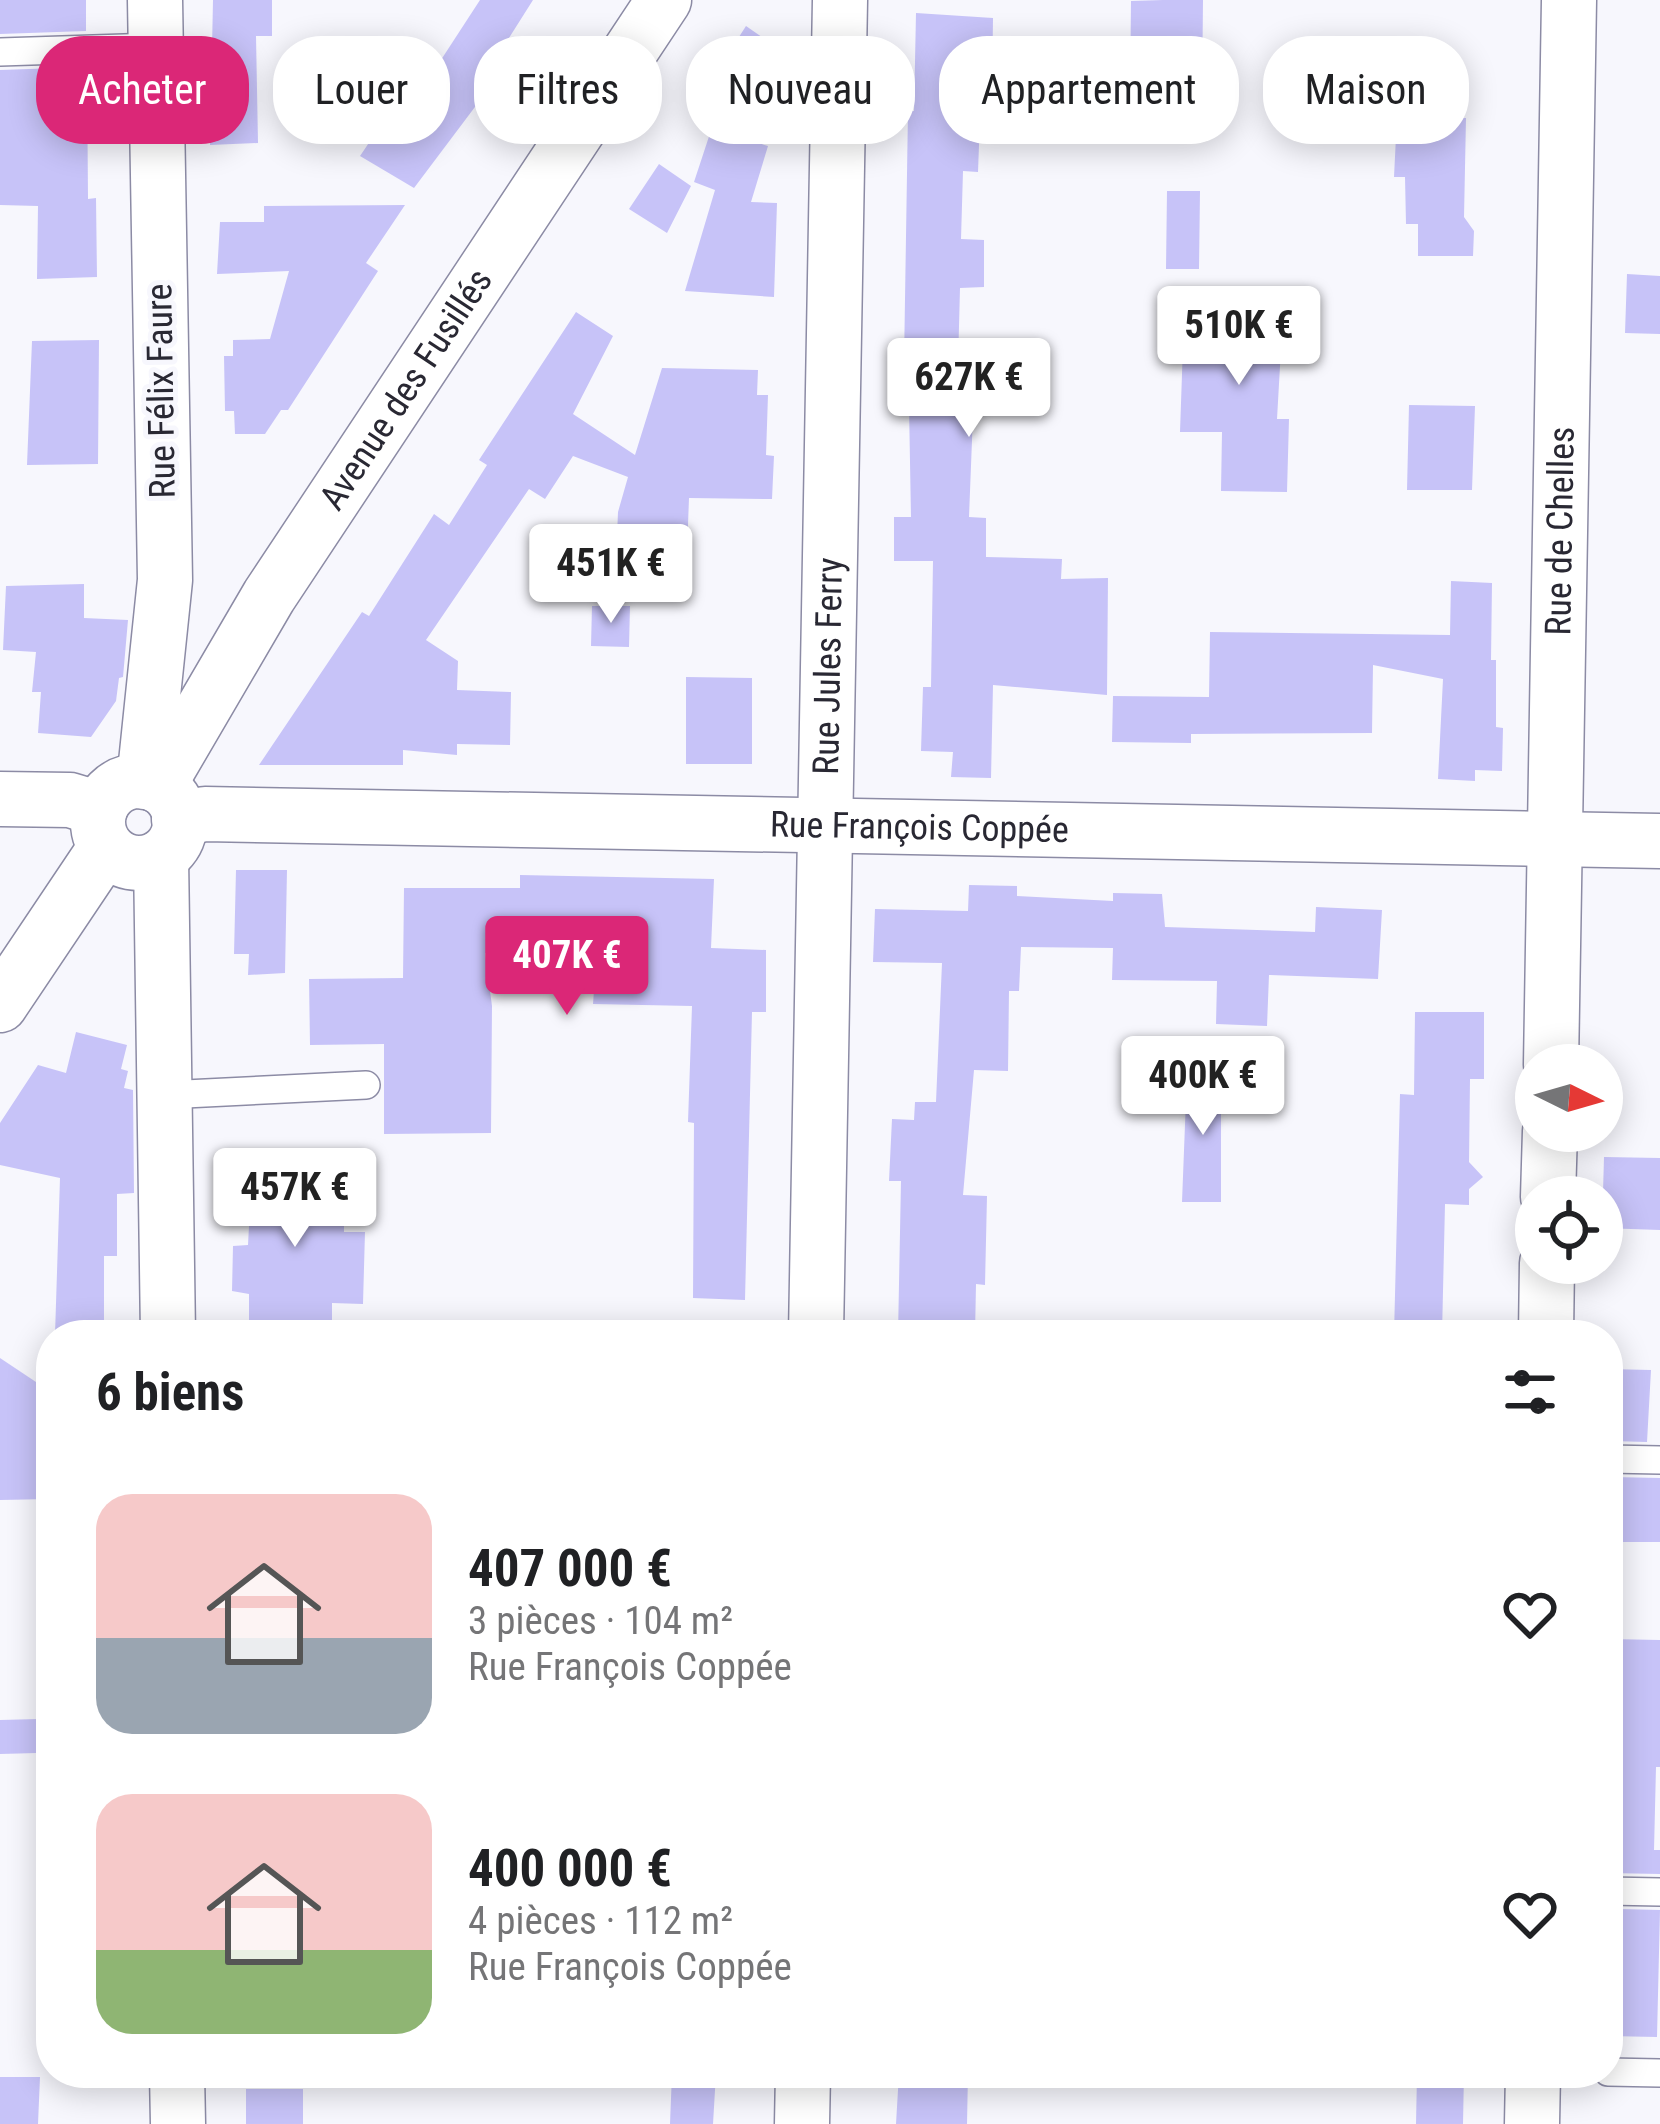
<!DOCTYPE html>
<html lang="fr">
<head>
<meta charset="utf-8">
<style>
	body { margin:0; font-family:"Roboto Condensed",sans-serif; background:#f6f6f6; color:#202124; height:100vh; display:flex; flex-direction:column; font-size:45px; white-space:nowrap }
	* { box-sizing:border-box; margin:0 }
	p { font-size:39px; color:#757577 }
	.icon { flex:none; width:66px; height:66px; fill:none; stroke:currentColor; stroke-width:2; stroke-linecap:round; stroke-linejoin:round }
	.map { position:relative; flex:1; overflow:hidden }
	.panel { position:absolute; left:36px; top:1320px; width:1587px; height:768px; display:flex; flex-direction:column; background:#fff; border-radius:48px; box-shadow:0 6px 30px #0003 }
	.panel>* { flex:none }
	.banner { position:absolute; left:36px; top:36px; width:1590px; height:108px; display:flex; gap:24px }
	.needle { width:78px; rotate:95deg }
	.tools { position:absolute; left:1515px; top:1044px; display:grid; gap:24px }
	.tools a { display:grid; place-items:center; width:108px; height:108px; border-radius:50%; background:#fff; box-shadow:0 6px 30px #0003; font-size:60px }
	.price { position:absolute; translate:-50% -102px; padding:0 27px; border-radius:12px; background:#fff; color:#222; font-size:39px; line-height:78px; filter:drop-shadow(0 3px 6px #0008) }
	.price::after { content:''; position:absolute; left:50%; top:72px; width:36px; height:27px; margin-left:-18px; background:inherit; clip-path:polygon(0 0,100% 0,50% 100%) }
	.price.current { background:#db2777; color:#fff }
	ul { padding:0; list-style:none }
	li { display:flex; align-items:center; gap:36px; height:300px; padding:0 60px }
	li span { display:grid; place-items:center; flex:none; width:336px; height:240px; border-radius:36px; color:#555 }
	li>.icon { margin-inline-start:auto }
	span .icon { width:144px; height:144px; fill:#fffc; stroke-width:1 }
	li b { font-size:51px }
	h2 { display:flex; justify-content:space-between; align-items:center; height:144px; padding:0 60px; font-size:51px }
	.pill { padding:0 42px; border-radius:48px; background:#fff; box-shadow:0 6px 30px #0003; font-size:42px; line-height:108px }
	.pill.current { background:#db2777; color:#fff }
	.map>svg:first-child { display:block }
	.building { fill:#c7c3f8 }
	.lines { fill:none; stroke-linecap:round; stroke-linejoin:round }
	.lane-casing { stroke:#8c8ba5; stroke-width:30 }
	.street-casing { stroke:#8c8ba5; stroke-width:57 }
	.lane { stroke:#fff; stroke-width:27 }
	.street { stroke:#fff; stroke-width:54 }
	.labels { text-anchor:middle; dominant-baseline:central; stroke-width:10; stroke-linejoin:round; paint-order:stroke }
	.street-label { font-size:36px; fill:#292833; stroke:#f7f7fd }
</style>
</head>
<body>
<div class="map">
<svg width="1660" height="2124" viewBox="0 0 1660 2124">
	<rect width="100%" height="100%" fill="#f7f7fd"/>
	<!-- building -->
	<path class="building" d="M 0,0 L 86,0 L 86,31 L 0,34 Z
		M 213,0 L 272,0 L 272,36 L 256,36 L 258,143 L 210,145 Z
		M 480,0 L 533,0 L 490,68 L 499,75 L 414,188 L 360,156 L 385,119 L 349,97 L 360,50 L 424,86 Z
		M 1163,0 L 1203,0 L 1202,96 L 1130,94 L 1131,1 Z
		M 916,13 L 993,18 L 992,92 L 981,91 L 978,172 L 963,171 L 961,239 L 984,240 L 984,287 L 960,288 L 958,364 L 975,364 L 969,517 L 986,518 L 986,557 L 1062,559 L 1061,579 L 1108,578 L 1107,695 L 993,685 L 991,778 L 951,777 L 953,752 L 921,751 L 923,687 L 931,687 L 933,561 L 894,561 L 894,517 L 911,517 L 909,406 L 895,405 L 895,362 L 904,362 L 908,111 L 914,111 Z
		M 746,26 L 788,55 L 735,136 L 768,146 L 751,202 L 777,203 L 774,297 L 685,291 L 715,190 L 694,182 L 721,100 L 705,90 Z
		M 87,67 L 88,199 L 96,198 L 97,277 L 37,279 L 38,206 L 0,205 L 0,70 Z
		M 1397,116 L 1466,118 L 1464,217 L 1474,231 L 1473,256 L 1418,256 L 1418,224 L 1406,224 L 1405,177 L 1394,177 Z
		M 659,164 L 691,186 L 667,233 L 629,209 Z
		M 1167,191 L 1200,191 L 1199,269 L 1166,269 Z
		M 405,205 L 366,263 L 378,271 L 288,410 L 281,410 L 265,434 L 235,434 L 234,411 L 225,411 L 224,356 L 233,356 L 233,340 L 270,339 L 289,271 L 217,274 L 220,222 L 264,222 L 264,206 Z
		M 1627,274 L 1660,276 L 1660,334 L 1625,333 Z
		M 1198,293 L 1284,296 L 1277,419 L 1289,419 L 1287,492 L 1221,491 L 1222,432 L 1180,432 L 1183,345 L 1198,346 Z
		M 576,312 L 613,336 L 573,414 L 635,455 L 662,368 L 758,370 L 757,395 L 768,395 L 766,455 L 774,456 L 772,499 L 689,498 L 686,578 L 665,577 L 664,583 L 615,584 L 618,512 L 628,477 L 573,456 L 545,499 L 529,489 L 426,640 L 458,661 L 457,690 L 511,692 L 510,745 L 457,744 L 457,755 L 403,750 L 403,765 L 259,765 L 362,612 L 369,616 L 434,514 L 449,525 L 487,465 L 479,460 Z
		M 99,340 L 98,464 L 27,465 L 32,341 Z
		M 1409,405 L 1475,406 L 1472,490 L 1407,490 Z
		M 1451,581 L 1492,583 L 1491,660 L 1496,660 L 1496,727 L 1503,728 L 1502,771 L 1475,770 L 1475,781 L 1438,779 L 1443,679 L 1373,665 L 1372,733 L 1191,734 L 1191,743 L 1112,742 L 1113,696 L 1209,697 L 1210,632 L 1450,635 Z
		M 84,584 L 84,618 L 128,620 L 123,677 L 119,678 L 116,701 L 91,737 L 38,733 L 41,692 L 32,692 L 36,652 L 3,650 L 6,586 Z
		M 592,606 L 630,606 L 629,647 L 591,646 Z
		M 686,677 L 752,678 L 752,764 L 686,764 Z
		M 236,870 L 287,870 L 285,973 L 248,975 L 249,954 L 234,954 Z
		M 520,875 L 714,879 L 711,948 L 766,950 L 766,1012 L 752,1012 L 745,1300 L 693,1298 L 694,1123 L 688,1122 L 692,1006 L 593,1004 L 596,963 L 485,953 L 492,1006 L 491,1133 L 384,1134 L 384,1044 L 310,1045 L 309,979 L 403,978 L 404,888 L 520,888 Z
		M 969,885 L 1017,886 L 1017,896 L 1113,901 L 1113,893 L 1162,894 L 1165,927 L 1315,932 L 1316,907 L 1382,910 L 1378,979 L 1269,975 L 1267,1026 L 1216,1024 L 1217,981 L 1112,980 L 1113,948 L 1021,947 L 1019,991 L 1009,991 L 1008,1071 L 974,1070 L 963,1195 L 987,1196 L 985,1285 L 976,1284 L 975,1335 L 898,1335 L 901,1181 L 889,1181 L 892,1119 L 914,1120 L 915,1102 L 936,1102 L 942,963 L 873,962 L 875,909 L 968,911 Z
		M 1415,1012 L 1484,1012 L 1484,1079 L 1470,1079 L 1469,1162 L 1483,1177 L 1469,1189 L 1469,1205 L 1445,1204 L 1442,1335 L 1394,1335 L 1400,1094 L 1414,1095 Z
		M 76,1032 L 127,1045 L 121,1069 L 128,1071 L 124,1088 L 133,1090 L 134,1193 L 117,1194 L 117,1256 L 104,1256 L 104,1335 L 55,1335 L 60,1178 L 0,1165 L 0,1123 L 38,1065 L 66,1073 Z
		M 1187,1073 L 1225,1074 L 1221,1114 L 1221,1202 L 1182,1202 Z
		M 323,1150 L 319,1223 L 344,1223 L 344,1232 L 365,1232 L 363,1304 L 332,1303 L 332,1335 L 249,1335 L 249,1294 L 232,1291 L 233,1246 L 248,1245 L 253,1151 Z
		M 1604,1157 L 1660,1158 L 1660,1230 L 1602,1228 Z
		M 0,1358 L 51,1392 L 51,1499 L 0,1500 Z
		M 1608,1369 L 1651,1370 L 1647,1442 L 1611,1441 Z
		M 1611,1477 L 1660,1478 L 1660,1542 L 1611,1542 Z
		M 1610,1639 L 1660,1640 L 1660,1767 L 1656,1767 L 1654,1850 L 1660,1850 L 1660,1874 L 1608,1873 Z
		M 38,1719 L 37,1753 L 0,1754 L 0,1720 Z
		M 1620,1909 L 1660,1910 L 1657,2037 L 1608,2036 L 1608,1981 L 1619,1982 Z
		M 672,2073 L 716,2073 L 713,2124 L 670,2124 Z
		M 899,2073 L 968,2073 L 967,2124 L 896,2124 Z
		M 1417,2073 L 1464,2073 L 1463,2124 L 1416,2124 Z
		M 0,2077 L 40,2077 L 38,2124 L 0,2124 Z
		M 246,2089 L 303,2089 L 303,2124 L 246,2124 Z"/>
	<g class="lines">
		<!-- lane casing -->
		<g class="lane-casing">
			<path id="lane" d="M 0,52 L 155,47
				M 165,1095 L 366,1085
				M 1608,1459 L 1660,1460
				M 1608,1891 L 1660,1892
				M 1608,2072 L 1660,2073"/>
		</g>
		<!-- street casing -->
		<g class="street-casing">
			<g id="street">
				<circle cx="139" cy="822" r="41"/>
				<path d="M 144,782 L 165,580 L 155,0"/>
				<path id="s1" d="M 158,786 L 269,596 L 664,0"/>
				<path d="M 0,799 L 70,800 L 100,809"/>
				<path id="s2" d="M 179,819 L 205,814 L 1660,841"/>
				<path d="M 161,857 L 168,1335"/>
				<path d="M 0,1005 L 106,847"/>
				<path id="s3" d="M 1551,1065 L 1569,0"/>
				<path d="M 1548,1197 L 1550,1131"/>
				<path id="s4" d="M 816,1335 L 840,0"/>
				<path d="M 1546,1335 L 1547,1263"/>
				<path d="M 177,2073 L 178,2124"/>
				<path d="M 802,2124 L 803,2073"/>
				<path d="M 1532,2124 L 1533,2073"/>
			</g>
		</g>
		<!-- lane -->
		<use href="#lane" class="lane"/>
		<!-- street -->
		<use href="#street" class="street"/>
	</g>
	<g class="labels">
		<!-- street labels -->
		<g class="street-label">
			<text stroke="none"><textPath href="#s1" startOffset="468">Avenue des Fusillés</textPath></text>
			<text transform="translate(161 391) rotate(-91)">Rue Félix Faure</text>
			<text stroke="none"><textPath href="#s3" startOffset="534">Rue de Chelles</textPath></text>
			<text stroke="none"><textPath href="#s4" startOffset="669">Rue Jules Ferry</textPath></text>
			<text stroke="none"><textPath href="#s2" startOffset="741">Rue François Coppée</textPath></text>
		</g>
	</g>
</svg>
<div class="tools">
<a><svg class="needle" viewBox="-14 -14 28 28"><path d="M0-13l5 13h-10z" fill="#e53935"/><path d="M0 13l5-13h-10z" fill="#757577"/></svg></a>
<a><svg class="icon" aria-label="locate" viewBox="0 0 24 24"><circle cx="12" cy="12" r="6"/><path d="M12 2v4M12 18v4M2 12h4M18 12h4"/></svg></a>
</div>
<b class="price" style="left:1239px;top:388px">510K €</b>
<b class="price" style="left:969px;top:440px">627K €</b>
<b class="price" style="left:611px;top:626px">451K €</b>
<b class="price current" style="left:567px;top:1018px">407K €</b>
<b class="price" style="left:1203px;top:1138px">400K €</b>
<b class="price" style="left:295px;top:1250px">457K €</b>
<div class="banner">
<a class="pill current">Acheter</a>
<a class="pill">Louer</a>
<a class="pill">Filtres</a>
<a class="pill">Nouveau</a>
<a class="pill">Appartement</a>
<a class="pill">Maison</a>
</div>
<section class="panel">
<h2>6 biens<svg class="icon" aria-label="filters" viewBox="0 0 24 24"><path d="M4 7h16M4 17h16"/><circle cx="9" cy="7" r="2"/><circle cx="15" cy="17" r="2"/></svg></h2>
<ul>
<li><span style="background:linear-gradient(#f6c9c9 60%,#9aa5b1 0)"><svg class="icon" aria-label="home" viewBox="0 0 24 24"><path d="M3 11l9-7 9 7M6 9v11h12V9"/></svg></span><div><b>407 000 €</b><p>3 pièces · 104 m²</p><p>Rue François Coppée</p></div><svg class="icon" aria-label="heart" viewBox="0 0 24 24"><path d="M12 20l-8-8c-3-5 5-10 8-4 3-6 11-1 8 4z"/></svg></li>
<li><span style="background:linear-gradient(#f6c9c9 65%,#8fb573 0)"><svg class="icon" aria-label="home" viewBox="0 0 24 24"><path d="M3 11l9-7 9 7M6 9v11h12V9"/></svg></span><div><b>400 000 €</b><p>4 pièces · 112 m²</p><p>Rue François Coppée</p></div><svg class="icon" aria-label="heart" viewBox="0 0 24 24"><path d="M12 20l-8-8c-3-5 5-10 8-4 3-6 11-1 8 4z"/></svg></li>
</ul>
</section>
</div>
</body>
</html>
